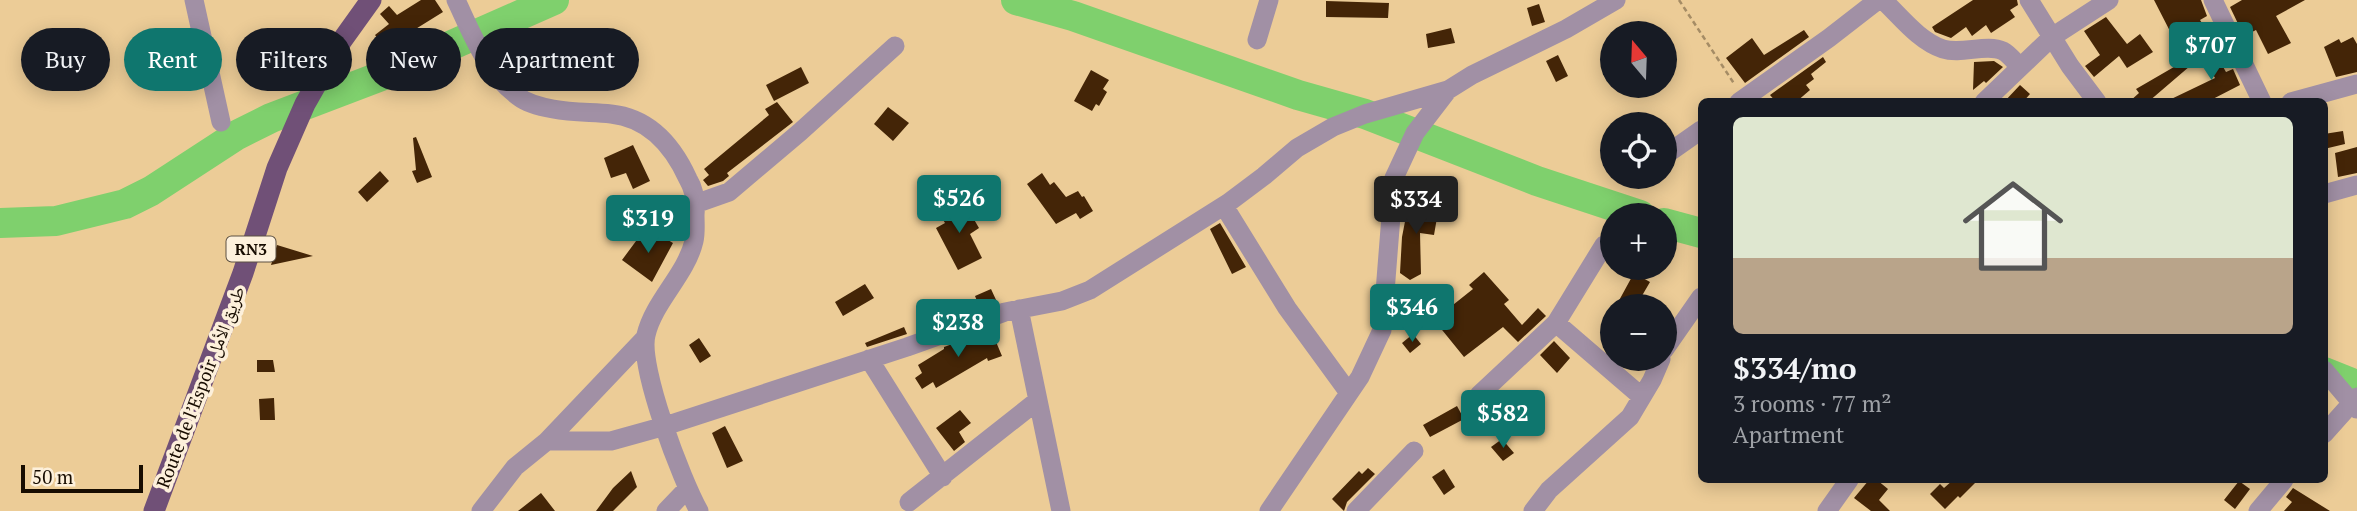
<!DOCTYPE html>
<html lang="en">
<head>
<meta charset="utf-8">
<style>
	body { margin:0; font-family:"PT Serif","Noto Naskh Arabic",serif; background:#20242c; color:#f1f3f6; height:100vh; display:flex; flex-direction:column; font-size:26px; white-space:nowrap }
	* { box-sizing:border-box; margin:0 }
	p { font-size:23px; color:#9ea1a6 }
	.icon { flex:none; width:38px; height:38px; fill:none; stroke:currentColor; stroke-width:2; stroke-linecap:round; stroke-linejoin:round }
	.map { position:relative; flex:1; overflow:hidden }
	.sheet { position:absolute; left:1698px; top:98px; width:630px; height:385px; display:flex; flex-direction:column; background:#171b24; border-radius:10px; box-shadow:0 4px 18px #0003 }
	.sheet>* { flex:none }
	.top-card { position:absolute; left:21px; top:28px; width:665px; height:63px; display:flex; gap:14px }
	.needle { width:46px; rotate:341deg }
	.buttons { position:absolute; left:1600px; top:21px; display:grid; gap:14px }
	.buttons a { display:grid; place-items:center; width:77px; height:77px; border-radius:50%; background:#171b24; box-shadow:0 4px 18px #0003; font-size:35px }
	.scale { position:absolute; left:21px; bottom:18px; width:122px; box-sizing:border-box; padding-left:7px; border:4px solid #170c00; border-top:0; font-size:19px; line-height:24px; white-space:nowrap; color:#170c00; -webkit-text-stroke:5px #fdf0db; paint-order:stroke }
	.price { position:absolute; translate:-50% -60px; padding:0 16px; border-radius:7px; background:#0f766e; color:#fff; font-size:23px; line-height:46px; filter:drop-shadow(0 2px 4px #0008) }
	.price::after { content:''; position:absolute; left:50%; top:42px; width:21px; height:16px; margin-left:-10px; background:inherit; clip-path:polygon(0 0,100% 0,50% 100%) }
	.price.current { background:#222; color:#fff }
	ul { padding:0; list-style:none }
	li { display:grid; align-content:center; gap:14px; height:371px; padding:0 35px }
	li+li { border-top:2px solid #363941 }
	li span { display:grid; place-items:center; height:217px; border-radius:10px; color:#555 }
	li>.icon { margin-inline-start:auto }
	span .icon { width:126px; height:126px; fill:#fffc; stroke-width:1 }
	li b { font-size:30px }
	.chip { padding:0 24px; border-radius:32px; background:#171b24; box-shadow:0 4px 18px #0003; font-size:24px; line-height:63px }
	.chip.current { background:#0f766e; color:#fff }
	.map>svg:first-child { display:block }
	.lines { fill:none; stroke-linecap:round; stroke-linejoin:round }
	.river { stroke:#7fd06d; stroke-width:30 }
	.building { fill:#442507 }
	.path { stroke:#a58c65; stroke-width:2.5; stroke-dasharray:5 3.5; stroke-linecap:butt }
	.minor { stroke:#a190a5; stroke-width:19 }
	.trunk { stroke:#705077; stroke-width:21 }
	.labels { text-anchor:middle; dominant-baseline:central; stroke-width:7; stroke-linejoin:round; paint-order:stroke }
	.shield { fill:#fdf0db; stroke:#5c5042; stroke-width:2 }
	.shield-label { font-size:16px; font-weight:bold; fill:#170c00 }
	.street-label { font-size:18px; fill:#170c00; stroke:#fdf0db }
</style>
</head>
<body>
<div class="map">
<svg width="2357" height="511" viewBox="0 0 2357 511">
	<rect width="100%" height="100%" fill="#eccc97"/>
	<g class="lines">
		<!-- river -->
		<path class="river" d="M 1016,0 L 1073,16 L 1298,95 L 1365,114 L 1537,181 L 1640,215
			M 0,223 L 56,221 L 125,204 L 151,191 L 237,135 L 271,118 L 384,75 L 554,0
			M 1664,223 L 1701,233
			M 2324,372 L 2357,385"/>
	</g>
	<!-- building -->
	<path class="building" d="M 421,0 L 435,0 L 443,12 L 385,48 L 375,35 L 389,24 L 380,14 L 389,6 L 397,15 Z
		M 1973,0 L 2017,0 L 2018,5 L 2010,10 L 2015,17 L 1991,33 L 1986,25 L 1972,36 L 1966,27 L 1951,38 L 1935,32 L 1932,27 Z
		M 2154,0 L 2201,0 L 2207,16 L 2200,20 L 2202,23 L 2174,39 Z
		M 2242,0 L 2305,0 L 2276,16 L 2291,43 L 2268,54 L 2256,30 L 2244,36 L 2230,7 Z
		M 1326,1 L 1389,3 L 1388,18 L 1326,17 Z
		M 1539,4 L 1545,22 L 1532,26 L 1527,8 Z
		M 2106,17 L 2127,44 L 2140,34 L 2153,52 L 2127,68 L 2119,56 L 2094,77 L 2085,66 L 2100,55 L 2084,31 Z
		M 1451,28 L 1455,43 L 1428,48 L 1426,34 Z
		M 1804,30 L 1809,37 L 1745,83 L 1726,58 L 1752,38 L 1764,55 Z
		M 2353,37 L 2357,44 L 2357,72 L 2336,77 L 2324,47 L 2339,39 L 2341,43 Z
		M 620,40 L 625,68 L 613,70 L 608,42 Z
		M 534,46 L 549,89 L 534,91 L 528,47 Z
		M 2211,46 L 2226,72 L 2233,69 L 2240,85 L 2207,102 L 2165,102 L 2215,78 L 2200,52 Z
		M 1558,55 L 1568,76 L 1556,82 L 1546,61 Z
		M 1823,57 L 1826,62 L 1811,74 L 1814,79 L 1806,85 L 1810,90 L 1796,102 L 1776,102 L 1770,95 Z
		M 2186,60 L 2190,66 L 2148,102 L 2129,102 L 2139,93 L 2136,89 Z
		M 1994,61 L 2003,67 L 1986,83 L 1984,81 L 1973,90 L 1974,62 Z
		M 801,67 L 809,83 L 774,101 L 766,85 Z
		M 1091,70 L 1109,80 L 1103,89 L 1107,92 L 1099,106 L 1096,104 L 1092,111 L 1074,101 Z
		M 2020,85 L 2030,94 L 2023,102 L 2004,102 Z
		M 777,102 L 793,122 L 727,173 L 729,176 L 723,181 L 708,186 L 703,180 L 709,175 L 704,169 L 769,115 L 765,109 Z
		M 888,107 L 909,123 L 893,141 L 874,124 Z
		M 2343,131 L 2345,144 L 2324,149 L 2324,134 Z
		M 416,137 L 432,177 L 417,183 L 412,171 L 416,170 L 413,138 Z
		M 633,145 L 650,181 L 633,189 L 626,173 L 611,178 L 604,158 Z
		M 2357,147 L 2357,173 L 2338,177 L 2335,153 Z
		M 380,171 L 389,181 L 367,202 L 358,192 Z
		M 1042,173 L 1050,185 L 1054,182 L 1066,197 L 1078,191 L 1082,197 L 1084,196 L 1093,211 L 1080,219 L 1076,213 L 1056,224 L 1027,184 Z
		M 962,199 L 979,228 L 970,234 L 982,258 L 958,270 L 936,228 L 945,223 L 939,213 Z
		M 1409,201 L 1439,206 L 1434,235 L 1420,233 L 1421,274 L 1410,280 L 1400,273 L 1402,237 Z
		M 1220,223 L 1246,267 L 1232,274 L 1210,229 Z
		M 653,231 L 673,243 L 652,282 L 622,260 L 639,237 L 648,240 Z
		M 277,245 L 313,256 L 271,265 Z
		M 1484,272 L 1509,300 L 1504,304 L 1522,325 L 1538,308 L 1546,316 L 1518,342 L 1503,327 L 1464,357 L 1434,320 L 1473,289 L 1469,285 Z
		M 1634,273 L 1650,282 L 1636,306 L 1616,306 Z
		M 865,284 L 874,298 L 843,316 L 835,302 Z
		M 991,289 L 997,302 L 980,308 L 975,296 Z
		M 904,327 L 907,334 L 867,347 L 865,343 Z
		M 991,330 L 1002,356 L 988,361 L 987,358 L 936,388 L 933,382 L 922,389 L 915,378 L 922,373 L 918,365 L 944,349 L 944,347 Z
		M 1413,334 L 1421,344 L 1410,353 L 1402,343 Z
		M 699,338 L 711,356 L 700,363 L 689,345 Z
		M 1554,341 L 1570,358 L 1557,373 L 1540,355 Z
		M 257,360 L 273,360 L 275,372 L 257,372 Z
		M 274,398 L 275,420 L 260,420 L 259,399 Z
		M 1457,406 L 1464,419 L 1430,437 L 1423,425 Z
		M 960,410 L 971,423 L 959,432 L 965,442 L 954,451 L 936,428 Z
		M 725,426 L 743,461 L 727,468 L 712,433 Z
		M 1502,439 L 1514,453 L 1503,461 L 1491,447 Z
		M 1368,468 L 1375,474 L 1347,502 L 1344,511 L 1332,499 L 1359,471 L 1362,474 Z
		M 1444,469 L 1455,487 L 1444,495 L 1432,477 Z
		M 631,471 L 637,487 L 613,511 L 596,511 L 613,488 Z
		M 1869,480 L 1877,480 L 1888,489 L 1879,500 L 1890,511 L 1871,511 L 1854,498 Z
		M 1953,480 L 1978,480 L 1960,498 L 1958,496 L 1945,509 L 1930,494 L 1940,484 L 1944,488 Z
		M 2239,481 L 2250,489 L 2235,509 L 2224,500 Z
		M 2293,488 L 2330,511 L 2284,511 L 2292,502 L 2286,497 Z
		M 541,493 L 555,511 L 518,511 Z"/>
	<g class="lines">
		<!-- path -->
		<path class="path" d="M 1679,0 L 1735,85"/>
		<!-- minor -->
		<path class="minor" d="M 194,0 L 221,122
			M 456,0 C 472,34 487,74 519,97 C 528,104 542,107 553,109 C 573,113 592,112 611,114 C 649,118 673,146 688,179 C 694,189 696,203 695,215 C 695,223 696,233 694,241 C 686,275 654,301 646,335 C 638,366 682,481 699,511
			M 1883,0 C 1901,17 1919,41 1943,49 C 1962,55 1987,43 2003,51 C 2009,54 2015,62 2019,66
			M 2029,0 L 2070,66 L 2097,102
			M 2213,0 L 2262,102
			M 1257,40 L 1269,0
			M 1739,102 L 1829,38 L 1878,0
			M 1984,102 L 2052,37 L 2109,0
			M 2291,102 L 2357,84
			M 1664,156 L 1701,130
			M 2324,194 L 2357,185
			M 695,204 L 729,192 L 800,132 L 895,46
			M 1224,206 L 1287,308 L 1349,393
			M 1019,309 L 1061,511
			M 1556,323 L 1604,245
			M 1664,350 L 1701,297
			M 869,359 L 943,477
			M 2324,370 L 2357,409
			M 1479,395 L 1556,323 L 1642,397
			M 2324,434 L 2357,397
			M 547,441 L 611,441 L 665,426 L 907,347 L 1005,312 L 1062,301 L 1090,290 L 1228,203 L 1264,176 L 1297,148 L 1333,127 L 1365,114 L 1448,90
			M 909,502 L 1037,401
			M 481,511 L 515,467 L 547,441 L 645,338
			M 666,511 L 688,488
			M 1269,511 L 1360,377 L 1382,330 L 1394,178 L 1415,133 L 1448,90 L 1472,75 L 1566,29 L 1616,0
			M 1356,511 L 1414,451
			M 1533,511 L 1549,490 L 1630,417 L 1652,380 L 1661,359
			M 1827,511 L 1849,480
			M 2258,511 L 2284,480"/>
		<!-- trunk -->
		<path class="trunk" d="M 154,511 L 243,273 L 277,168 L 305,104 L 338,46 L 371,0"/>
	</g>
	<g class="labels">
		<!-- shield labels -->
		<rect class="shield" x="226.5" y="236.5" width="49" height="25" rx="5"/>
		<g class="shield-label">
			<text x="251" y="249">RN3</text>
		</g>
		<!-- street labels -->
		<g class="street-label">
			<text transform="translate(200 387) rotate(-69)">Route de l’Espoir طريق الأمل</text>
		</g>
	</g>
</svg>
<div class="buttons">
<a><svg class="needle" viewBox="-14 -14 28 28"><path d="M0-13l5 13h-10z" fill="#e53935"/><path d="M0 13l5-13h-10z" fill="#9ea1a6"/></svg></a>
<a><svg class="icon" aria-label="locate" viewBox="0 0 24 24"><circle cx="12" cy="12" r="6"/><path d="M12 2v4M12 18v4M2 12h4M18 12h4"/></svg></a>
<a>+</a>
<a>−</a>
</div>
<div class="scale">50 m</div>
<b class="price" style="left:2211px;top:82px">$707</b>
<b class="price" style="left:959px;top:235px">$526</b>
<b class="price current" style="left:1416px;top:236px">$334</b>
<b class="price" style="left:648px;top:255px">$319</b>
<b class="price" style="left:1412px;top:344px">$346</b>
<b class="price" style="left:958px;top:359px">$238</b>
<b class="price" style="left:1503px;top:450px">$582</b>
<div class="top-card">
<a class="chip">Buy</a>
<a class="chip current">Rent</a>
<a class="chip">Filters</a>
<a class="chip">New</a>
<a class="chip">Apartment</a>
</div>
<section class="sheet">
<ul>
<li><span style="background:linear-gradient(#dfe7d0 65%,#b9a48a 0)"><svg class="icon" aria-label="home" viewBox="0 0 24 24"><path d="M3 11l9-7 9 7M6 9v11h12V9"/></svg></span><div><b>$334/mo</b><p>3 rooms · 77 m²</p><p>Apartment</p></div></li>
</ul>
</section>
</div>
</body>
</html>
